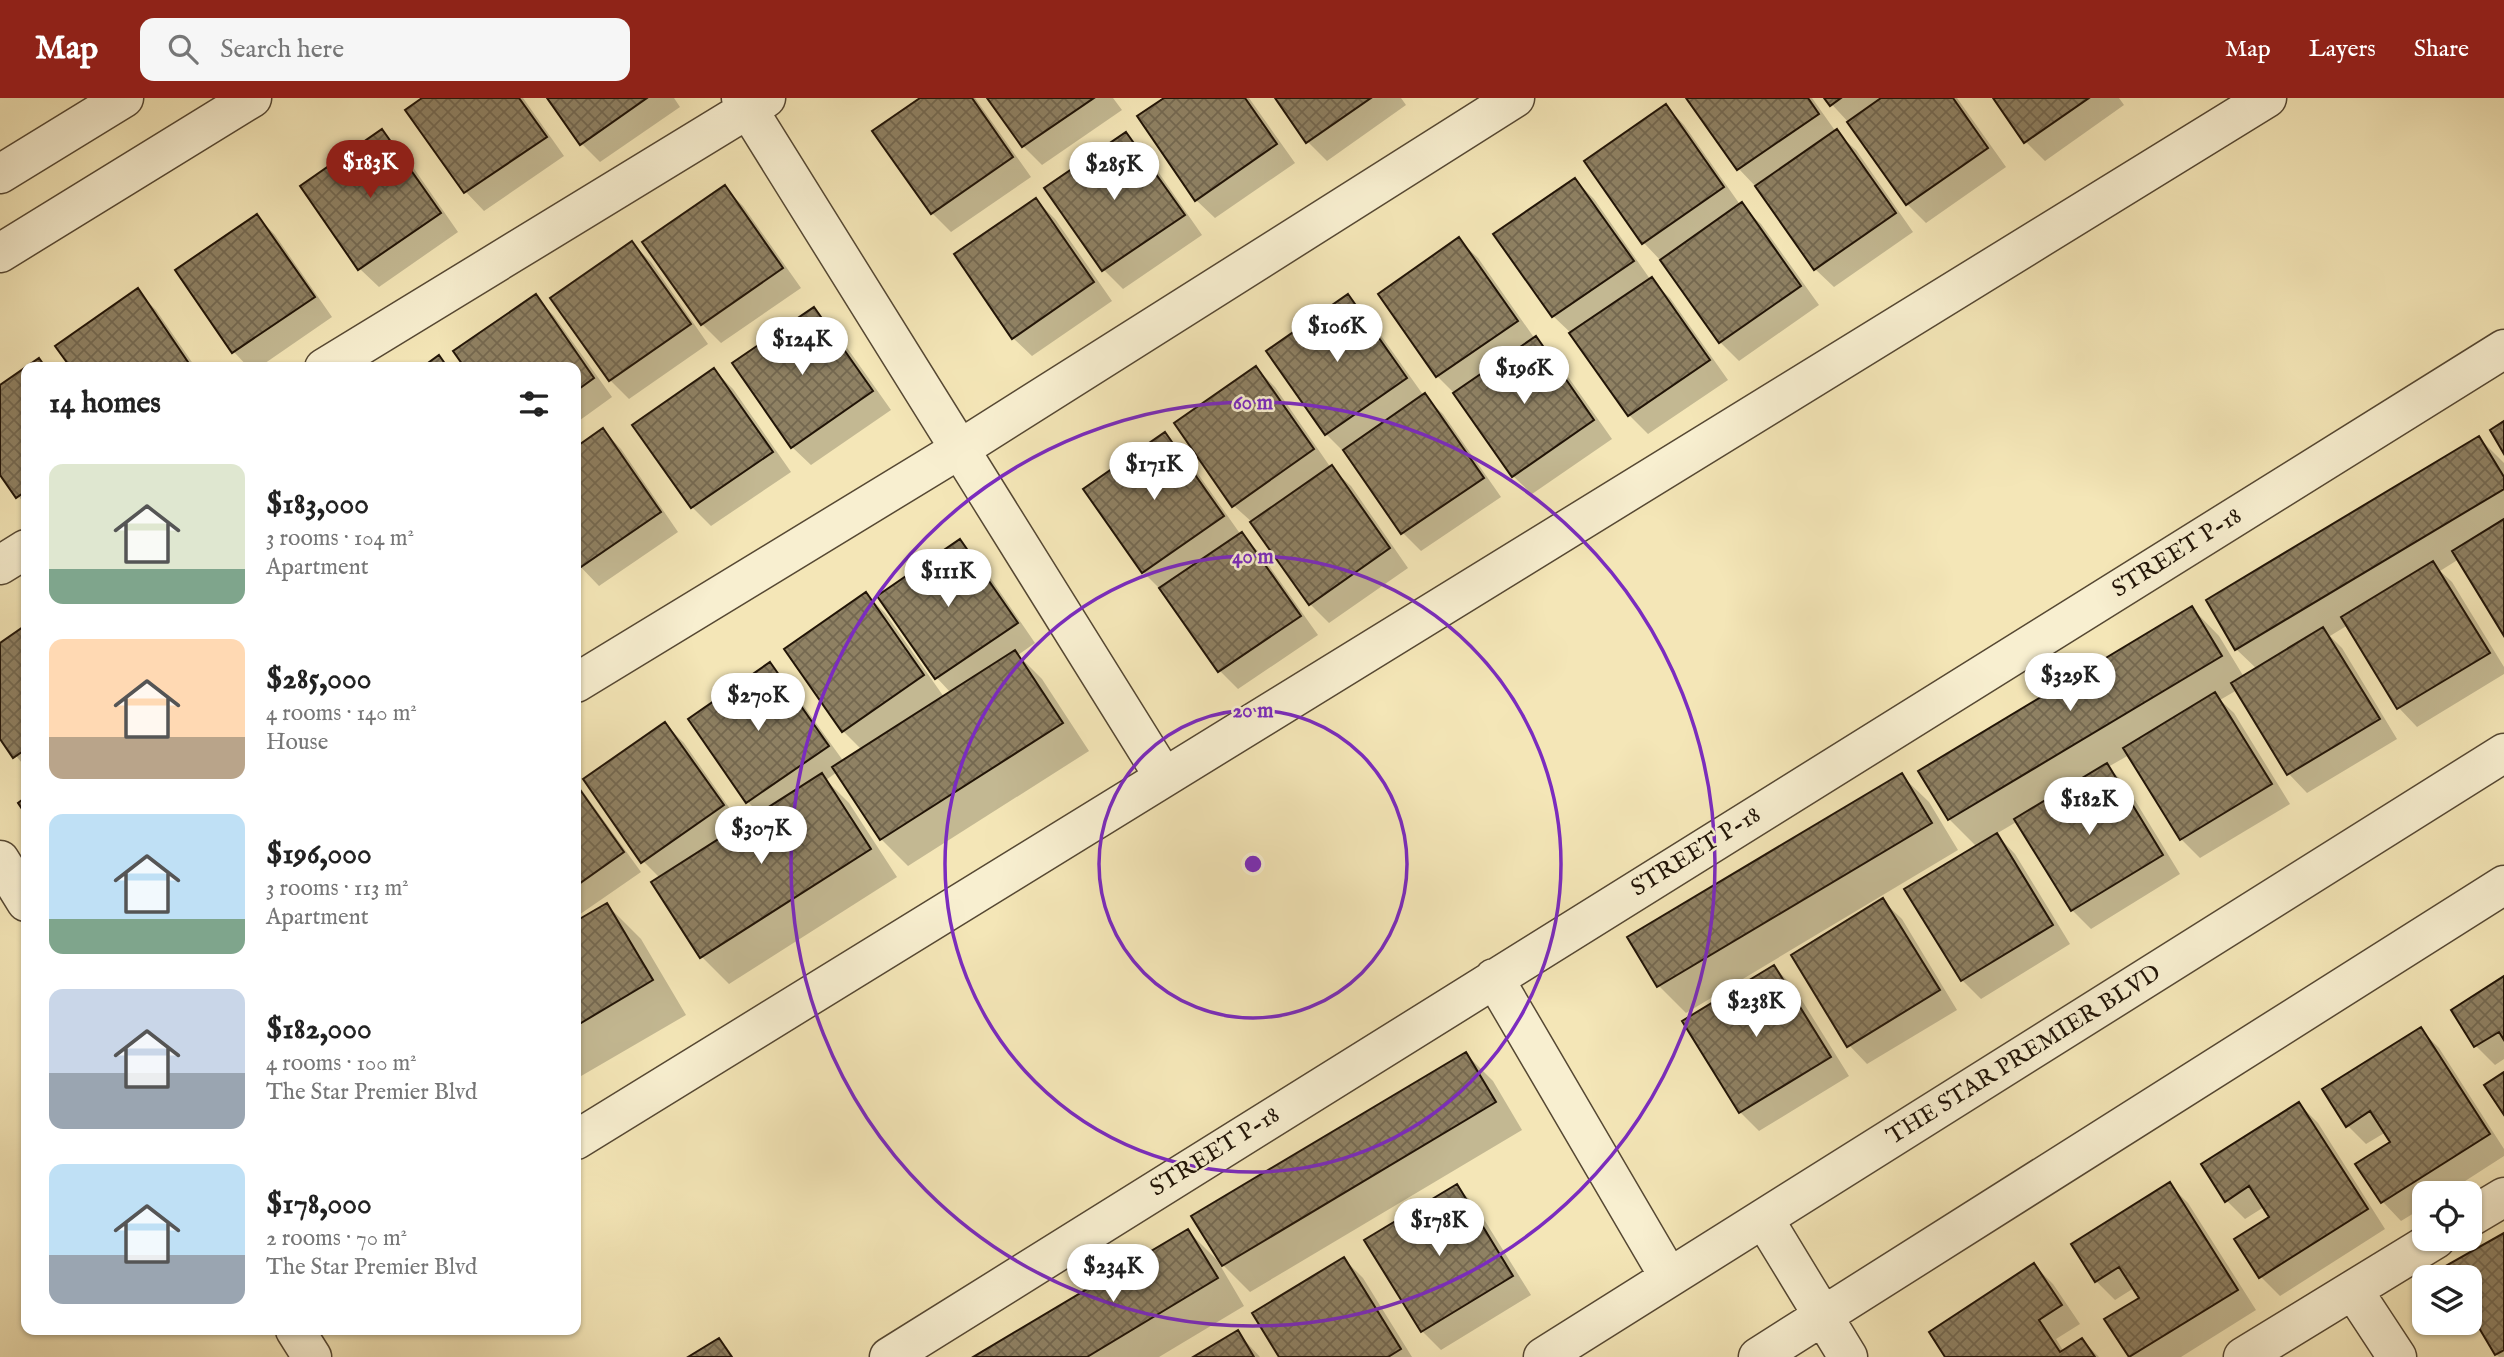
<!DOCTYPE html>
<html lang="en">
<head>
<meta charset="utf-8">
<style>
	body { margin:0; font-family:"IM FELL English",serif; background:#f6f6f6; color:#222; height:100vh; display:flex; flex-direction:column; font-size:26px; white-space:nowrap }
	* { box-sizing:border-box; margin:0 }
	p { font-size:23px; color:#767676 }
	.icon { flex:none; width:38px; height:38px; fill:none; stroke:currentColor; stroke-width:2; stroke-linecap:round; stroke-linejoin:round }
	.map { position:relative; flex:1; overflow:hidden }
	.side { position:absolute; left:21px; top:264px; width:560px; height:973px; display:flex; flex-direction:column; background:#fff; border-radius:14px; box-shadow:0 2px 5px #0004 }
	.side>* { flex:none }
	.fabs { position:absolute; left:2412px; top:1083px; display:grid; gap:14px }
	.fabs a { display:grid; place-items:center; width:70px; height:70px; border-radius:14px; background:#fff; box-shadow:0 2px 5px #0004; font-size:35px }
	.price { position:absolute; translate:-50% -60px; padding:0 16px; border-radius:24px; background:#fff; color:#222; font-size:23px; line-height:46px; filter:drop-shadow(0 2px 4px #0008) }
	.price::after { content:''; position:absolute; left:50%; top:42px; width:21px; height:16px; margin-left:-10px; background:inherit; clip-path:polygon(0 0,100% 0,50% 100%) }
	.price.current { background:#8f2418; color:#fff }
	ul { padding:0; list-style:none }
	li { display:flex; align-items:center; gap:21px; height:175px; padding:0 28px }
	li span { display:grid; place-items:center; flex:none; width:196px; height:140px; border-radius:14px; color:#555 }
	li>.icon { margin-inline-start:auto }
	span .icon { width:84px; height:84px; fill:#fffc; stroke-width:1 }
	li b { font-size:30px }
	h2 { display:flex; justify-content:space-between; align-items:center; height:84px; padding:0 28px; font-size:30px }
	header { display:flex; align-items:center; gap:42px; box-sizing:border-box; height:98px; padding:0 35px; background:#8f2418; color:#fff }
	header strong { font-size:33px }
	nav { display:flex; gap:38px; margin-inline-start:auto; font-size:24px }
	.search { width:490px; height:63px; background:#f6f6f6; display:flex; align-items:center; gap:18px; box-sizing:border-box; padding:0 24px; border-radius:14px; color:#767676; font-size:26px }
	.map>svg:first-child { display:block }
	.shadow { fill:#0003 }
	.building { fill:url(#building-cross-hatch); stroke:#211407; stroke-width:2 }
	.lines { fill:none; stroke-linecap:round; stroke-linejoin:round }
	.minor-casing { stroke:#564833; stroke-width:41 }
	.minor { stroke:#f8efd0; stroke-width:38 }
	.ring { fill:none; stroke:#7b2cbf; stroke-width:3.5 }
	.labels { text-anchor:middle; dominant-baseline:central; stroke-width:5; stroke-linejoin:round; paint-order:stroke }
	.street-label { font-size:24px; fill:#211407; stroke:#f8efd0 }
	.centre { fill:#7b2cbf; stroke:#f8efd0; stroke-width:3.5 }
	.ring-label { font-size:21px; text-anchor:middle; font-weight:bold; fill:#7b2cbf; stroke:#f8efd0; stroke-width:5; stroke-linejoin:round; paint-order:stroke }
</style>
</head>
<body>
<header>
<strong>Map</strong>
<div class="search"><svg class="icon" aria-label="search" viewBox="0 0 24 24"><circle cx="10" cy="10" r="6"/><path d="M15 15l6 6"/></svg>Search here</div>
<nav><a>Map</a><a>Layers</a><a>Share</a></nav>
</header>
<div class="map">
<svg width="2504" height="1259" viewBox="0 0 2504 1259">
	<defs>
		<pattern id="building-cross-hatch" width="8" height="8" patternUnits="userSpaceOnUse" patternTransform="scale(1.75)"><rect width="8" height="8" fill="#8f8163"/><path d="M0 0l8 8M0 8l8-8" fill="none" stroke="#746850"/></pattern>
	</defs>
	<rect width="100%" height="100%" fill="#f4e6b7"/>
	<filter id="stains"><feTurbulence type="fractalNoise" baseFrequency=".00286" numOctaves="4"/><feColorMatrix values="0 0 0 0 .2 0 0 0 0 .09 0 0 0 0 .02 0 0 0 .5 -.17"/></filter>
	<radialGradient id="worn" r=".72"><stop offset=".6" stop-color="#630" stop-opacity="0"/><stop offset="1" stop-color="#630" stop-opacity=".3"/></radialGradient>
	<!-- shadow -->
	<path class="shadow" d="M 425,0 L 523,0 L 564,58 L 484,113 L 466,94 Z
		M 549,0 L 674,0 L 680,9 L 600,64 L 581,45 Z
		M 923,0 L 975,0 L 1031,79 L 951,134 L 932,115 L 875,33 Z
		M 989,0 L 1113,0 L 1122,12 L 1042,67 L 1023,48 Z
		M 1167,0 L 1249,0 L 1295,65 L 1215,120 L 1196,102 Z
		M 1277,0 L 1401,0 L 1406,7 L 1327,63 L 1308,44 Z
		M 1689,0 L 1812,0 L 1836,34 L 1856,52 L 1913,134 L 1834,189 L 1815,171 L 1757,90 L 1739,71 Z
		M 1826,0 L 1957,0 L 2006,69 L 1926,125 L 1907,106 L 1850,26 Z
		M 1995,0 L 2119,0 L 2124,7 L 2045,63 L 2026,44 Z
		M 1666,8 L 1684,27 L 1741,108 L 1761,126 L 1819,207 L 1739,263 L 1720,244 L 1662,164 L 1644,145 L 1586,63 Z
		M 382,33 L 401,52 L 458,134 L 379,189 L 360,171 Z
		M 1126,36 L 1145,55 L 1202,137 L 1123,191 L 1104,172 L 1046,90 Z
		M 1575,82 L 1594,101 L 1650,181 L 1670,200 L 1728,282 L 1648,336 L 1629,317 L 1573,237 L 1553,218 Z
		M 724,89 L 743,108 L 801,190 L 721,245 L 702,226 Z
		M 1036,102 L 1055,121 L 1112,203 L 1032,258 L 1013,240 Z
		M 257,118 L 275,137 L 332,219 L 258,270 L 249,270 L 234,254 L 177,172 Z
		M 1459,142 L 1478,160 L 1535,241 L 1554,259 L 1612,341 L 1532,396 L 1513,378 L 1456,297 L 1437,278 Z
		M 632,145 L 651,164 L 708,246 L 629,301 L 610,282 Z
		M 137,193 L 156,212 L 196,270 L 73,270 Z
		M 535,199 L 554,218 L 612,299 L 576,325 L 576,270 Z
		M 1348,199 L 1367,218 L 1424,298 L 1443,316 L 1501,399 L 1421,453 L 1403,435 L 1345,355 L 1326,336 Z
		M 814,211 L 833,230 L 891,312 L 811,367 L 792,349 Z
		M 1256,270 L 1275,289 L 1331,370 L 1351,388 L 1408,470 L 1329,525 L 1310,506 L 1253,425 L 1233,407 Z
		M 26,271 L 26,408 L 0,374 L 0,289 Z
		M 714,272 L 733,291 L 791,374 L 711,428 L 692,409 Z
		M 603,332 L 621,351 L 678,434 L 599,488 L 576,464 L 576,351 Z
		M 1165,337 L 1184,356 L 1241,437 L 1260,455 L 1318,537 L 1238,591 L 1220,573 L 1162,493 L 1143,474 Z
		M 2479,340 L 2504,365 L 2504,535 L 2459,461 L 2440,473 L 2452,484 L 2504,569 L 2504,576 L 2417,629 L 2399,610 L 2348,527 L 2330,538 L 2342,550 L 2397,641 L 2307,695 L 2289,676 L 2237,592 L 2220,602 L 2234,615 L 2290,706 L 2200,760 L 2181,741 L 2129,657 L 2108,669 L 2125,686 L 2180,776 L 2091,831 L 2072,812 L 2018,723 L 1996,736 L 2015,756 L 2070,846 L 1981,901 L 1962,882 L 1977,749 L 1949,721 L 2192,510 L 2219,538 L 2244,579 L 2257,571 L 2236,551 Z
		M 959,443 L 978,462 L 1035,545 L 1018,557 L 1042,581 L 1089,653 L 908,768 L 881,741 L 837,674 L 826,682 L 849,705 L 897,779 L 729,886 L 702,859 L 660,780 L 643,763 L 665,626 L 684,645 L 742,728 L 760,716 L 748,704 L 770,567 L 788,586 L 844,664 L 862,652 L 843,633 L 787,551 L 866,496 L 885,515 L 944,599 L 951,595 L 937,580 L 880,498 Z
		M 26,529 L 26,670 L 0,638 L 0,547 Z
		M 1901,677 L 1929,704 L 1958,752 L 1686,915 L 1659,888 Z
		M 576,684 L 641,774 L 576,819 Z
		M 1883,803 L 1902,821 L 1957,912 L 1867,966 L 1849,947 Z
		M 607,807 L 641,841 L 686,917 L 576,981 L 576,825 Z
		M 1774,869 L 1793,888 L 1849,978 L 1759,1033 L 1740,1014 Z
		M 2504,880 L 2504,961 L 2495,967 L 2476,948 L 2453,912 Z
		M 2420,931 L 2439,950 L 2504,1051 L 2504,1058 L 2445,1096 L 2424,1096 L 2424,1109 L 2401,1123 L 2383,1104 L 2358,1067 L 2392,1044 L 2386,1034 L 2366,1046 L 2347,1027 Z
		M 1466,956 L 1493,983 L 1522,1032 L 1250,1194 L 1221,1165 Z
		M 2299,1006 L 2318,1025 L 2385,1131 L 2280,1198 L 2261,1179 L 2237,1142 L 2271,1119 L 2264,1109 L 2245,1121 L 2226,1102 Z
		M 2169,1086 L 2188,1105 L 2256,1212 L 2181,1259 L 2131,1259 L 2107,1222 L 2141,1200 L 2134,1190 L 2115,1202 L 2096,1183 L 2073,1147 Z
		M 1456,1088 L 1475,1107 L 1531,1197 L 1441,1252 L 1422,1233 Z
		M 1188,1133 L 1217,1162 L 1244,1208 L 1159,1259 L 976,1259 Z
		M 2504,1137 L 2504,1259 L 2499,1259 L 2496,1256 L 2469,1180 Z
		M 1344,1161 L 1363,1180 L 1412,1259 L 1281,1259 Z
		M 2034,1167 L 2053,1186 L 2080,1226 L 2056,1241 L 2064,1254 L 2082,1242 L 2099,1259 L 1947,1259 Z
		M 1237,1234 L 1260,1259 L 1197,1259 Z"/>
	<!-- building -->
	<path class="building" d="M 422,0 L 519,0 L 547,39 L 464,95 L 405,12 Z
		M 547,0 L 647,0 L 580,47 Z
		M 920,0 L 972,0 L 1013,59 L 931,116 L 872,33 Z
		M 987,0 L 1094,0 L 1022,49 Z
		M 1164,0 L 1245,0 L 1277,46 L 1195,103 L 1137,18 Z
		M 1275,0 L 1371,0 L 1306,45 Z
		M 1686,0 L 1808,0 L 1819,16 L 1737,72 Z
		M 1824,0 L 1841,0 L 1830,8 Z
		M 1881,0 L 1953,0 L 1988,50 L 1906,107 L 1847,24 Z
		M 1993,0 L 2089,0 L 2024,45 Z
		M 1666,6 L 1724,89 L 1642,146 L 1584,63 Z
		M 382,31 L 441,115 L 358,172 L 300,88 Z
		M 1837,31 L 1896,115 L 1814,172 L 1755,88 Z
		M 1126,34 L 1185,117 L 1102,173 L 1044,90 Z
		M 1575,80 L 1634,163 L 1552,219 L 1493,136 Z
		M 725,87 L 783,170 L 701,227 L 642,144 Z
		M 1036,100 L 1094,184 L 1012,241 L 954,156 Z
		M 1742,104 L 1801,188 L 1719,245 L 1660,162 Z
		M 257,116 L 315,199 L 232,255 L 175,172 Z
		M 1459,139 L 1518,223 L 1436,279 L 1378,196 Z
		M 632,143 L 691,226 L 609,283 L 550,200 Z
		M 1652,179 L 1710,262 L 1628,318 L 1569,235 Z
		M 138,190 L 192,270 L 71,270 L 55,248 Z
		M 536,196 L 594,280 L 576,293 L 576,270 L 465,270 L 453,253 Z
		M 1348,196 L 1407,280 L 1325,337 L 1266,253 Z
		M 814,209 L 873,293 L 791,350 L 732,265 Z
		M 1536,238 L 1594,322 L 1512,379 L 1453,295 Z
		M 439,257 L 448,270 L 421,270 Z
		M 39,260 L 46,270 L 26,270 L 26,393 L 16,400 L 0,377 L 0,287 Z
		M 1256,268 L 1314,351 L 1232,409 L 1174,325 Z
		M 714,270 L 773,354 L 691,410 L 632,327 Z
		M 1425,295 L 1484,380 L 1401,436 L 1343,352 Z
		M 2504,323 L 2504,356 L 2490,332 Z
		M 603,330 L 661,414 L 578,471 L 576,467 L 576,349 Z
		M 1165,334 L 1224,418 L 1142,475 L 1083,391 Z
		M 2479,338 L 2504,379 L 2504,391 L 2235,552 L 2206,502 Z
		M 1332,367 L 1390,450 L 1309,507 L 1250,424 Z
		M 2504,421 L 2504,538 L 2452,453 Z
		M 1242,434 L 1301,518 L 1218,574 L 1159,490 Z
		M 960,441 L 1018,525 L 935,581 L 877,498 Z
		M 2433,463 L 2490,555 L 2397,611 L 2341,519 Z
		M 866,494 L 924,577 L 842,634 L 784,551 Z
		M 2192,508 L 2222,558 L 1948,722 L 1918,673 Z
		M 26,527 L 26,651 L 13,660 L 0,641 L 0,545 Z
		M 2323,529 L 2380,621 L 2287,677 L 2231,585 Z
		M 1015,552 L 1063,625 L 880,742 L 832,669 Z
		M 770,564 L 829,648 L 746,705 L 688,621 Z
		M 2215,594 L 2272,686 L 2180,742 L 2123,650 Z
		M 665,624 L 724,707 L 641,765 L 583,681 Z
		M 2107,665 L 2163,757 L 2071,813 L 2014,721 Z
		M 822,675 L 871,751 L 700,860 L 651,784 Z
		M 1902,675 L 1932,725 L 1657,889 L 1627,839 Z
		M 576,686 L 624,754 L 576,788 Z
		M 26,699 L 26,717 L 18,705 Z
		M 1997,735 L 2053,827 L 1961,883 L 1904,791 Z
		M 1883,800 L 1940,892 L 1847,949 L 1791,857 Z
		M 607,805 L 653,882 L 576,928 L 576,823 Z
		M 1774,867 L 1831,959 L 1739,1015 L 1682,923 Z
		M 2504,878 L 2504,942 L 2499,934 L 2474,949 L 2451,912 Z
		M 2421,929 L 2490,1036 L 2381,1105 L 2355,1066 L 2390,1044 L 2370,1013 L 2346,1029 L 2322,991 Z
		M 1466,954 L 1496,1004 L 1222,1168 L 1191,1118 Z
		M 2504,974 L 2504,1017 L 2484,987 Z
		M 2299,1004 L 2368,1111 L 2259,1180 L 2234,1141 L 2269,1119 L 2249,1088 L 2225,1104 L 2201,1066 Z
		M 2170,1084 L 2238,1192 L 2129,1259 L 2104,1221 L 2139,1200 L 2119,1169 L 2095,1184 L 2071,1146 Z
		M 1457,1086 L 1513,1178 L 1421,1234 L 1364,1142 Z
		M 1188,1131 L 1218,1180 L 1087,1259 L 973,1259 Z
		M 2504,1135 L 2504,1252 L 2495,1257 L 2469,1213 L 2469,1180 L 2450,1180 L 2444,1169 Z
		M 1344,1159 L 1401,1251 L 1388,1259 L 1279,1259 L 1252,1215 Z
		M 2034,1165 L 2062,1207 L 2039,1222 L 2060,1254 L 2082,1240 L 2095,1259 L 1945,1259 L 1929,1234 Z
		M 1238,1232 L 1254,1259 L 1193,1259 Z
		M 719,1240 L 732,1259 L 688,1259 Z"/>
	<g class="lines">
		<!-- minor casing -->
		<g class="minor-casing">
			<path id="minor" d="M 741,0 L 1164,679
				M 0,76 L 124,0
				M 0,155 L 252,0
				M 324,270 L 766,0
				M 0,467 L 26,451
				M 576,585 L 960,351 L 1515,0
				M 0,762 L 26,804
				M 1494,880 L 1669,1179
				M 576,1042 L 2267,0
				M 2469,1120 L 2504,1099
				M 1764,1121 L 1848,1259
				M 2353,1192 L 2397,1259
				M 295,1232 L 312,1259
				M 889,1259 L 2504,251
				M 1543,1259 L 2504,655
				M 1758,1259 L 2504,787
				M 2243,1259 L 2436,1141"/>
		</g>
		<!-- minor -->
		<use href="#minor" class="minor"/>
	</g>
	<!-- distance rings -->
	<g class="ring">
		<circle cx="1253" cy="766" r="154"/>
		<circle cx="1253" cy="766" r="308"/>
		<circle cx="1253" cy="766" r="462"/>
	</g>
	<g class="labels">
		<!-- street labels -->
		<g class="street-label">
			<text transform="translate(2177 455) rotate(-32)">STREET P-18</text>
			<text transform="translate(1696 754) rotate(-32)">STREET P-18</text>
			<text transform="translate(2024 957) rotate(-32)">THE STAR PREMIER BLVD</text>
			<text transform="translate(1215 1054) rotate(-32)">STREET P-18</text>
		</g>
	</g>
	<circle cx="1253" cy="766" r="10" class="centre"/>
	<g class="ring-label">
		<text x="1253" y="311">60 m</text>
		<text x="1253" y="465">40 m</text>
		<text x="1253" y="619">20 m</text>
	</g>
	<rect width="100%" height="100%" filter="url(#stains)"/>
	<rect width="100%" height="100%" fill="url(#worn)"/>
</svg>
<div class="fabs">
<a><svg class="icon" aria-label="locate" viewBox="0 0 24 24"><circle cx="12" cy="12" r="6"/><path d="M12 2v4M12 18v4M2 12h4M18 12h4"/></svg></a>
<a><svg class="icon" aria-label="layers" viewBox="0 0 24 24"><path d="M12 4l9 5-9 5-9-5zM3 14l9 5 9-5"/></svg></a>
</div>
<b class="price current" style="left:370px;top:102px">$183K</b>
<b class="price" style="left:1114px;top:104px">$285K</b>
<b class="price" style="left:1337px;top:266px">$106K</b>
<b class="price" style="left:802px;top:279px">$124K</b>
<b class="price" style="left:1524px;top:308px">$196K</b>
<b class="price" style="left:1154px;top:404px">$171K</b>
<b class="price" style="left:948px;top:511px">$111K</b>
<b class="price" style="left:2070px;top:615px">$329K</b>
<b class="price" style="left:758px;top:635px">$270K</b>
<b class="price" style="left:2089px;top:739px">$182K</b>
<b class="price" style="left:761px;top:768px">$307K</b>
<b class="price" style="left:1756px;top:941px">$238K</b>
<b class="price" style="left:1439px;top:1160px">$178K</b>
<b class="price" style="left:1113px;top:1206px">$234K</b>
<section class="side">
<h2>14 homes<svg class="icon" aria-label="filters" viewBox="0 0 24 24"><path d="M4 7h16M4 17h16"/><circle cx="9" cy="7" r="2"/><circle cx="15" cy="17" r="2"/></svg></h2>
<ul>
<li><span style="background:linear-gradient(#dfe7d0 75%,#7fa58c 0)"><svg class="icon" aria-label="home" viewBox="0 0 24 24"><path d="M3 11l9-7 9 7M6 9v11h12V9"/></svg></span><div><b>$183,000</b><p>3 rooms · 104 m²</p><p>Apartment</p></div></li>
<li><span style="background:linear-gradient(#ffd9b3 70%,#b9a48a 0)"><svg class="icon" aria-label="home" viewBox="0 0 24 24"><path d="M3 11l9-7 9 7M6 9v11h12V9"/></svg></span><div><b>$285,000</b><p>4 rooms · 140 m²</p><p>House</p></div></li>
<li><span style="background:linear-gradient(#bfe0f5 75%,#7fa58c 0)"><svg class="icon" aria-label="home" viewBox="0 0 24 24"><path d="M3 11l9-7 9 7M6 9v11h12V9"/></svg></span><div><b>$196,000</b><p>3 rooms · 113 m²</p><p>Apartment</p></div></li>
<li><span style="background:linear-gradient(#c9d6e8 60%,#9aa5b1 0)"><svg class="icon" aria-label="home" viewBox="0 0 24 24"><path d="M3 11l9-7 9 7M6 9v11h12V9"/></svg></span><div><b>$182,000</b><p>4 rooms · 100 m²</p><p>The Star Premier Blvd</p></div></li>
<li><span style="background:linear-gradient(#bfe0f5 65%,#9aa5b1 0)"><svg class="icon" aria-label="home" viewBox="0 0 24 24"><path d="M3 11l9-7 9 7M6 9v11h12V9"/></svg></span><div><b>$178,000</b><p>2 rooms · 70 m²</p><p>The Star Premier Blvd</p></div></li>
</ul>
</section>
</div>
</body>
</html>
